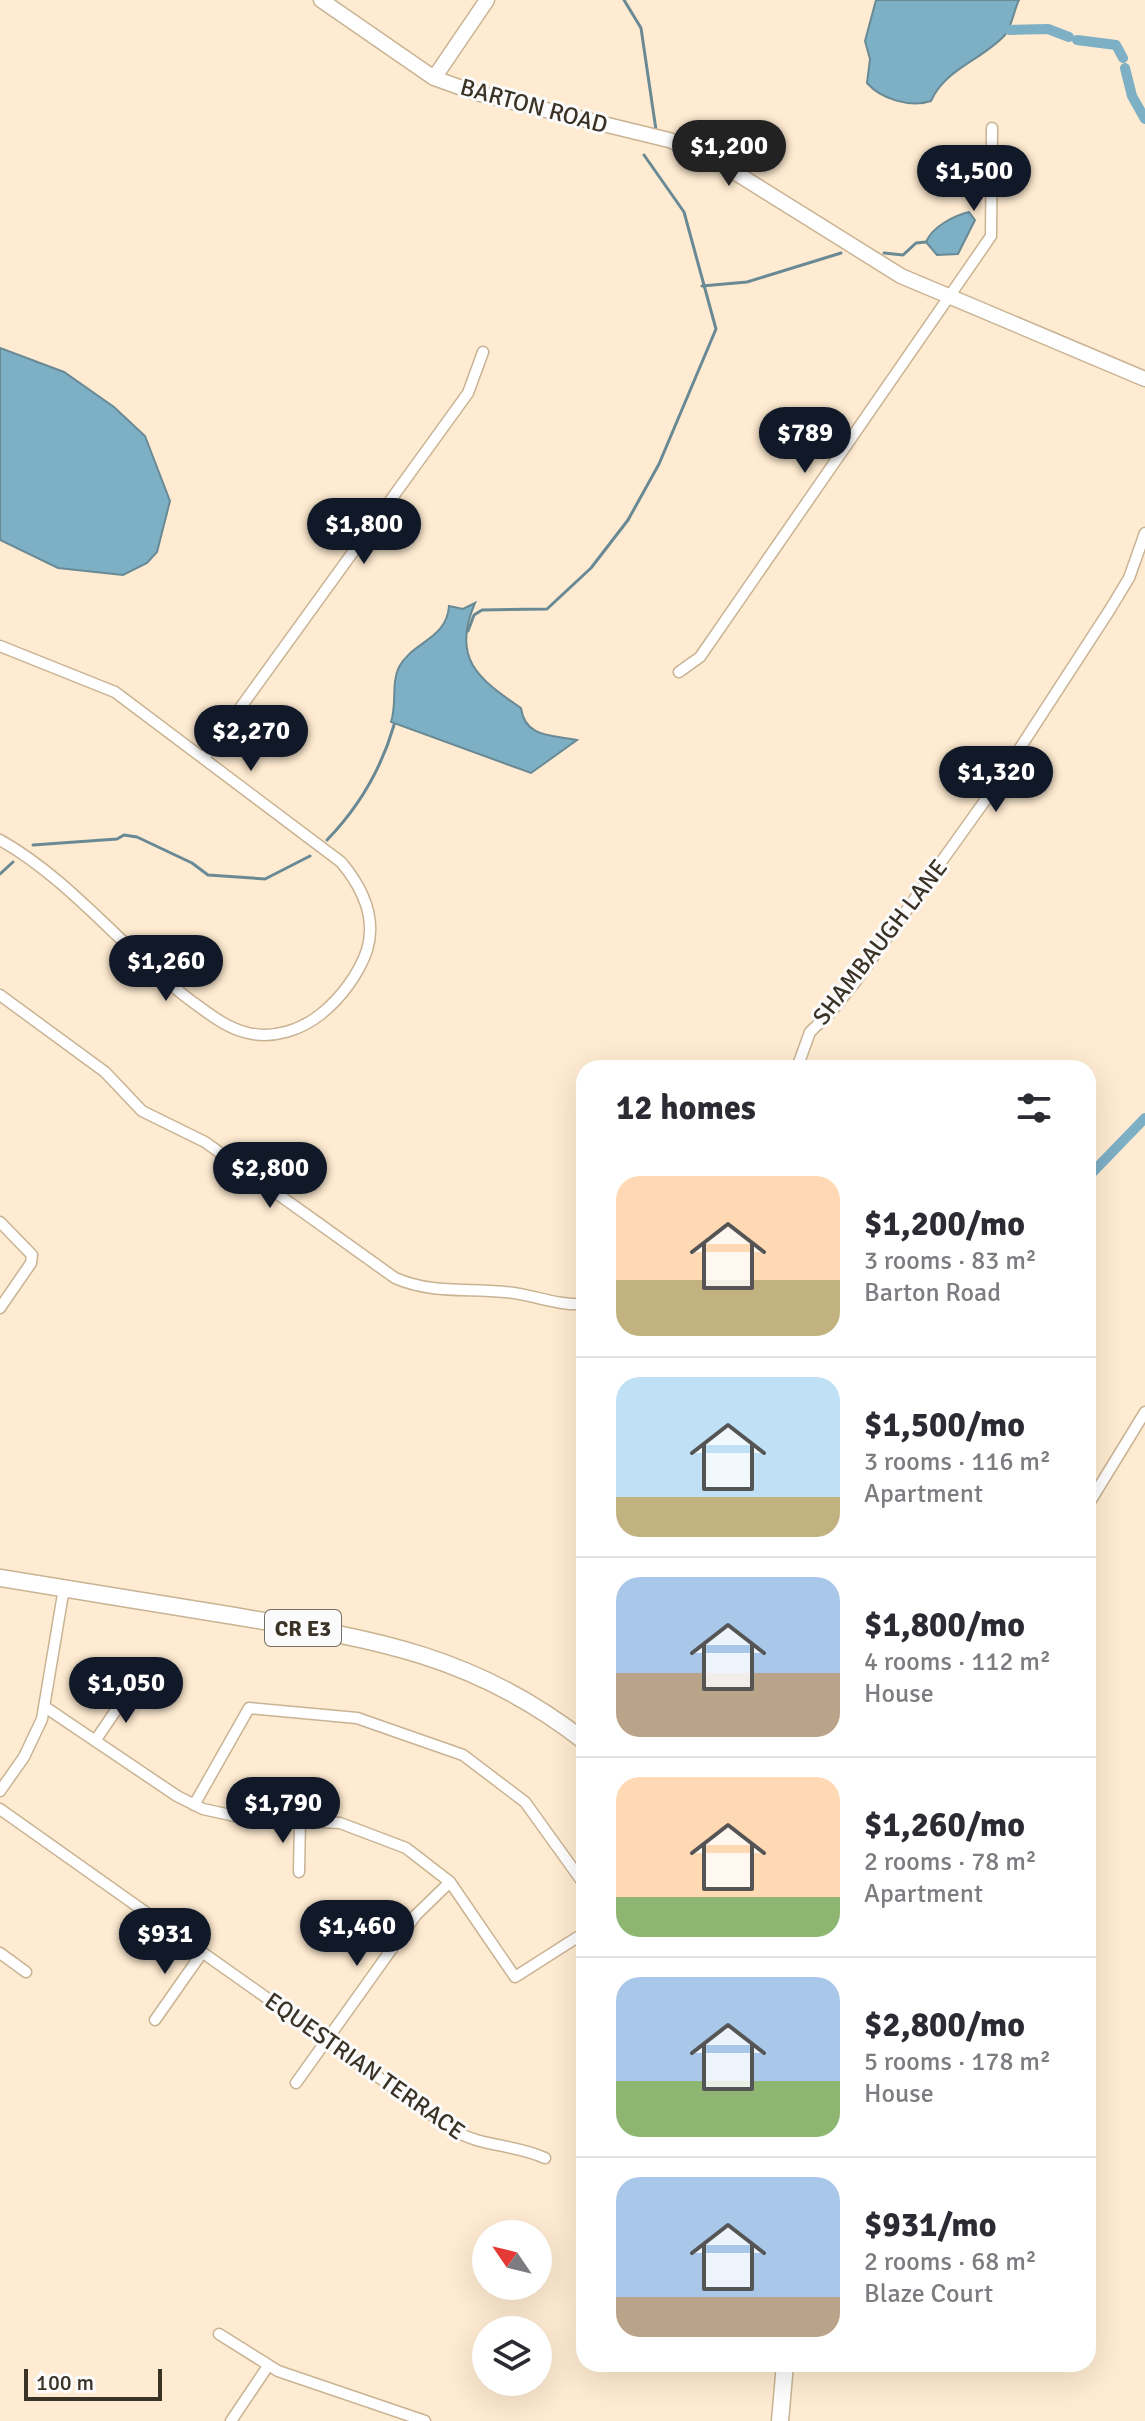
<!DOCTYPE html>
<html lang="en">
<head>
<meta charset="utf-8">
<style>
	body { margin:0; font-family:Signika,sans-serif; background:#f7f7f7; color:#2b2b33; height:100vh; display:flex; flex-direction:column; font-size:30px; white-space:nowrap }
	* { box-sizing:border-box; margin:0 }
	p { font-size:26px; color:#7c7c81 }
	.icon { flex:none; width:44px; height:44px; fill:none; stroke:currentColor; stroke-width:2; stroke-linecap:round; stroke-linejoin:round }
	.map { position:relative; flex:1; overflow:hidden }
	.sheet { position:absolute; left:576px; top:1060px; width:520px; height:1312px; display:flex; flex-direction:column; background:#fff; border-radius:24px; box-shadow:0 8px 32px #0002 }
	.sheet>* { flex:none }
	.needle { width:52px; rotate:305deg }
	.buttons { position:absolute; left:472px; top:2220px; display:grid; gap:16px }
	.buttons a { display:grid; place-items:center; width:80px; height:80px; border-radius:50%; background:#fff; box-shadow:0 8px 32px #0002; font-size:40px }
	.scale { position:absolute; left:24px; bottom:20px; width:138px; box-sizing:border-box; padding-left:8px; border:4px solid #3b3226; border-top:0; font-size:22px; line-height:28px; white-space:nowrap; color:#3b3226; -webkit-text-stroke:6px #fbfbfb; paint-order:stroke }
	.price { position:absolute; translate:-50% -68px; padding:0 18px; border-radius:28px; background:#111827; color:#fff; font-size:26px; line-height:52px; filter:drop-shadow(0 2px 4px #0008) }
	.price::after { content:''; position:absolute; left:50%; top:48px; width:24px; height:18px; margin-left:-12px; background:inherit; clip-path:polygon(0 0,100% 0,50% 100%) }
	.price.current { background:#222; color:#fff }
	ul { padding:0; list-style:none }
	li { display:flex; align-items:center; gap:24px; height:200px; padding:0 40px }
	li+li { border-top:2px solid #e1e1e2 }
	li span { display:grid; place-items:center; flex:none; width:224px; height:160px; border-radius:24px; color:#555 }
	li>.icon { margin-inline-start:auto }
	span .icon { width:96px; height:96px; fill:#fffc; stroke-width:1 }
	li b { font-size:34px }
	h2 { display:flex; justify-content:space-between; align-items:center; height:96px; padding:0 40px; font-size:34px }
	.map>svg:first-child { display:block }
	.water { fill:#7dafc5; stroke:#698a95; stroke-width:2 }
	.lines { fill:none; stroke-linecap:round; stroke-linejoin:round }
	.stream { stroke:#698a95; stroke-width:3 }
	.canal { stroke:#7dafc5; stroke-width:10 }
	.street-casing { stroke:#c9b393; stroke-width:13 }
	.secondary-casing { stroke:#c9b393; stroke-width:17 }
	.primary-casing { stroke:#c9b393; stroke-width:19 }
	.street { stroke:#fff; stroke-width:10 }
	.secondary { stroke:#fff; stroke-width:14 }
	.primary { stroke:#fff; stroke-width:16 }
	.labels { text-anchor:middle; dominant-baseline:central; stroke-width:6; stroke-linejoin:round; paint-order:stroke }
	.shield { fill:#fbfbfb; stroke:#756e66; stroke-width:2 }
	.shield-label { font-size:22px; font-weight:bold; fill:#3b3226 }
	.street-label { font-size:24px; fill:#3b3226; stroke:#fbfbfb }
</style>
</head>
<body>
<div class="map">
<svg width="1145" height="2421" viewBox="0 0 1145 2421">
	<rect width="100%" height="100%" fill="#feebd1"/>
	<!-- water -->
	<path class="water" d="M 876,0 L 1019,0 C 1014,10 1012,26 1005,35 C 982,60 945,69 931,101 C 910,108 881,99 867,83 L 870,59 L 865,41 Z
		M 969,212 L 975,220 L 958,254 L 937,255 L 926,242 C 933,225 957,215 969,212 Z
		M 0,348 L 64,372 L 114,407 L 145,436 L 170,501 L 157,552 L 147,563 L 123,575 L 58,568 L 0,540 Z
		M 475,603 C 451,658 478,679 521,708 C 525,738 552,735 577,740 L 531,773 L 391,722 C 397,705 391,683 399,667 C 412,642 447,639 449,606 L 463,609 Z"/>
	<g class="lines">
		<!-- stream -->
		<path class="stream" d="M 624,0 L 641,28 L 656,130
			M 884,253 L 903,255 L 916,243 L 926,242
			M 702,286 L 747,282 L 841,253
			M 468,631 L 474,615 L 482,610 L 547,609 L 591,568 L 628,520 L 659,464 L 716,329 L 684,212 L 644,155
			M 327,840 C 359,807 381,770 394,725
			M 33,845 L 117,839 L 124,835 L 137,837 L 192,863 L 208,875 L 265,879 L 310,856
			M 0,874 L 13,862"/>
		<!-- canal -->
		<path class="canal" d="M 1009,30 L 1048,29 L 1069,37
			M 1077,40 L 1116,45 L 1123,58
			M 1125,68 L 1132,96 L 1145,119
			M 1088,1177 L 1145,1118"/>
		<!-- street casing -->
		<g class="street-casing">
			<path id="street" d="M 0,646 L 115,692 L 341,862 C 362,887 377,917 367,950 C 359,974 340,999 321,1014 C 301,1030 274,1039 248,1033 C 226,1028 208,1013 190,1000 C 126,952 70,879 0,840
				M 679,672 L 700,657 L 991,236 L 992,128
				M 204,758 L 468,393 L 483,352
				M 0,995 L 105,1072 L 142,1111 L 205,1142 L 395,1278 C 432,1294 466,1288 505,1292 C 532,1294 556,1306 584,1304
				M 797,1068 L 810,1032 L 831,1012 L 856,981 L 994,788 L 1109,611 L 1129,578 L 1145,533
				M 0,1222 L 32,1255 L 31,1263 L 0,1308
				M 1088,1505 L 1145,1412
				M 45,1707 L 177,1796 L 203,1809 L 244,1818 L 340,1823 L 406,1848 L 450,1882 L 515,1977 L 584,1933
				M 95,1741 L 129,1691
				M 0,1791 L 24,1757 L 42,1719 L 64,1588
				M 194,1805 L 249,1708 L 357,1718 L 463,1755 L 525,1802 L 584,1884
				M 0,1809 L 453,2130 C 482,2147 514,2144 545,2158
				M 299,1872 L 300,1819
				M 0,1953 L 26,1972
				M 155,2020 L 202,1953
				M 296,2083 L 416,1915 L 450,1882
				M 219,2334 L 278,2371 L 425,2421
				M 231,2421 L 268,2366"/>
		</g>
		<!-- secondary casing -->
		<g class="secondary-casing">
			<path id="secondary" d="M 321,0 L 434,78 L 476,93 L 669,140 L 704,153 L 901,276 L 1145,379
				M 434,78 L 487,0"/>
		</g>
		<!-- primary casing -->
		<g class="primary-casing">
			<path id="primary" d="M 0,1578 C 76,1590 152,1603 228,1615 C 366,1638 471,1652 584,1741
				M 780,2421 L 785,2364"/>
		</g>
		<!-- street -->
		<use href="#street" class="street"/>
		<!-- secondary -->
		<use href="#secondary" class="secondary"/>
		<!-- primary -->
		<use href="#primary" class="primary"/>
	</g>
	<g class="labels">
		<!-- shield labels -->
		<rect class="shield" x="265" y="1610" width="76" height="36" rx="6"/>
		<g class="shield-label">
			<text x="303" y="1628">CR E3</text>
		</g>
		<!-- street labels -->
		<g class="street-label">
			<text transform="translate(534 106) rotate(15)">BARTON ROAD</text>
			<text transform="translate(880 942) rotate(-52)">SHAMBAUGH LANE</text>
			<text transform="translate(365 2066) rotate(35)">EQUESTRIAN TERRACE</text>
		</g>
	</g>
</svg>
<div class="buttons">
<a><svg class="needle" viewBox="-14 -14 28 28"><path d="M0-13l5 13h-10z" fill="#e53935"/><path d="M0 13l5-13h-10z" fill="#7c7c81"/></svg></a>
<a><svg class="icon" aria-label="layers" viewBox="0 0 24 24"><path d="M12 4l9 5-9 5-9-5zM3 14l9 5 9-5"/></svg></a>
</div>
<div class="scale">100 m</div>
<b class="price current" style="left:729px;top:188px">$1,200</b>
<b class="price" style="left:974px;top:213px">$1,500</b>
<b class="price" style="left:805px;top:475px">$789</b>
<b class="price" style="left:364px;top:566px">$1,800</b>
<b class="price" style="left:251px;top:773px">$2,270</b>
<b class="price" style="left:996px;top:814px">$1,320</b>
<b class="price" style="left:166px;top:1003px">$1,260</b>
<b class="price" style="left:270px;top:1210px">$2,800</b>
<b class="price" style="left:126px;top:1725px">$1,050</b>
<b class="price" style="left:283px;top:1845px">$1,790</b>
<b class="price" style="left:357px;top:1968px">$1,460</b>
<b class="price" style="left:165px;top:1976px">$931</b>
<section class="sheet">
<h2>12 homes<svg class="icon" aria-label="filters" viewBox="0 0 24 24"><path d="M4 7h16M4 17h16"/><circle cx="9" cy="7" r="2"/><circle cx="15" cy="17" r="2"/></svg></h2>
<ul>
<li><span style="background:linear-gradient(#ffd9b3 65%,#c2b280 0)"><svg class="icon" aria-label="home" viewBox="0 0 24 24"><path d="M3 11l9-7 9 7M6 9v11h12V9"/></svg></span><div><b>$1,200/mo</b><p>3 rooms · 83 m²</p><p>Barton Road</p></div></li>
<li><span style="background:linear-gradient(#bfe0f5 75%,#c2b280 0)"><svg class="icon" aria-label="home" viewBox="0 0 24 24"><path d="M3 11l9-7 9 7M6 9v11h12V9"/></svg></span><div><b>$1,500/mo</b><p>3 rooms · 116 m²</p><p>Apartment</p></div></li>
<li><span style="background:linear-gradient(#a9c7e8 60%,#b9a48a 0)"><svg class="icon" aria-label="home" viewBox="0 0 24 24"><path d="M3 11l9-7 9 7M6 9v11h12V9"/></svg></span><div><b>$1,800/mo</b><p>4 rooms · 112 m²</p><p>House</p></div></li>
<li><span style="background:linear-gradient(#ffd9b3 75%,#8fb573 0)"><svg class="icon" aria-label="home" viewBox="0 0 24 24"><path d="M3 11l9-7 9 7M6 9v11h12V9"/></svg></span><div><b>$1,260/mo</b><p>2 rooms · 78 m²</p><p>Apartment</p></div></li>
<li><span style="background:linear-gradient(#a9c7e8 65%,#8fb573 0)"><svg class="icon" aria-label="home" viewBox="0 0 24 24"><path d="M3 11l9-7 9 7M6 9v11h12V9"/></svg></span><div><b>$2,800/mo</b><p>5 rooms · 178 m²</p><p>House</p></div></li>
<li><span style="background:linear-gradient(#a9c7e8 75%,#b9a48a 0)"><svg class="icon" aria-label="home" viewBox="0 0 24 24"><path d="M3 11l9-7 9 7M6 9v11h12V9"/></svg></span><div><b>$931/mo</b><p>2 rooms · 68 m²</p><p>Blaze Court</p></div></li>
</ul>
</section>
</div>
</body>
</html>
